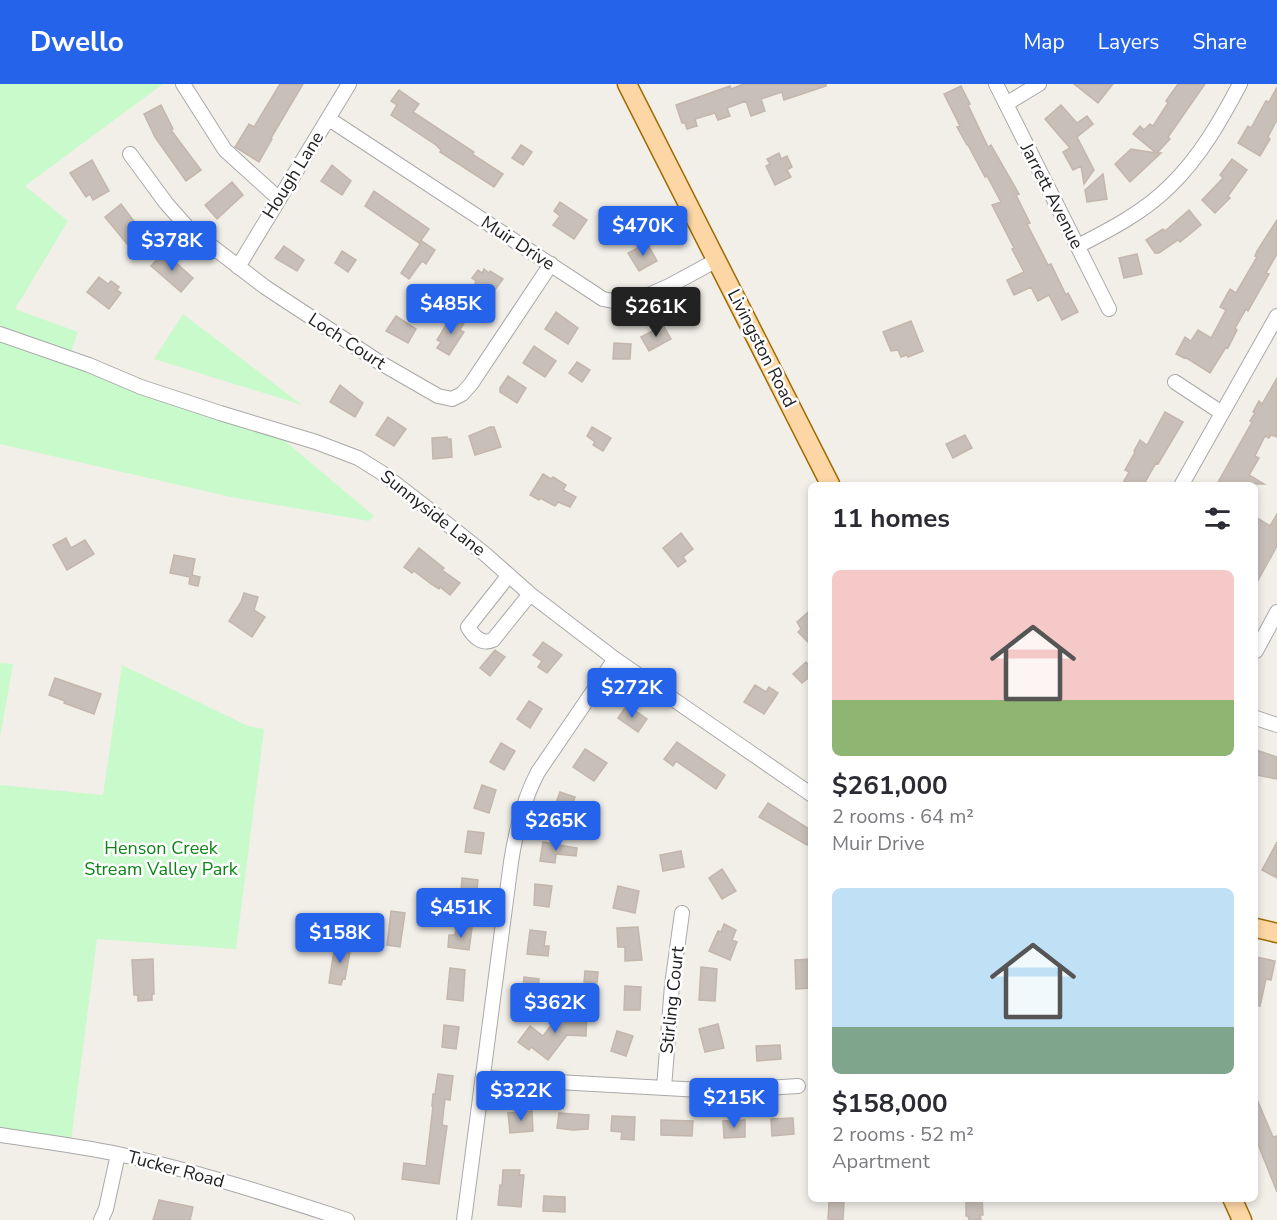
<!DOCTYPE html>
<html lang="en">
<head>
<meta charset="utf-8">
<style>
	body { margin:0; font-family:"Nunito Sans",sans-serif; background:#f7f7f7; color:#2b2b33; height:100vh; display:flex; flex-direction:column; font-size:22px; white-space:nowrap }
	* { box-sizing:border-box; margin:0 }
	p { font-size:20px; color:#7c7c81 }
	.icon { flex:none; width:33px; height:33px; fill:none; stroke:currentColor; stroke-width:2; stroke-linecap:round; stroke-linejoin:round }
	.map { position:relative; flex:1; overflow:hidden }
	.side { position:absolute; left:808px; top:398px; width:450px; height:720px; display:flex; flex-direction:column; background:#fff; border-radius:9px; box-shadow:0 3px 9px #0003 }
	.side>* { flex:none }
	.price { position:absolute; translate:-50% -51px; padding:0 14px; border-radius:6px; background:#2563eb; color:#fff; font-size:20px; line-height:39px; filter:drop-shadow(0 2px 3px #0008) }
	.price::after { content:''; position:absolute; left:50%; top:36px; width:18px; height:14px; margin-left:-9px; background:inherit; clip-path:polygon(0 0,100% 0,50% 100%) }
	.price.current { background:#222; color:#fff }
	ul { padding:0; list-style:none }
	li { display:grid; align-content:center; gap:12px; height:318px; padding:0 24px }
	li span { display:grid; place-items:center; height:186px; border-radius:9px; color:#555 }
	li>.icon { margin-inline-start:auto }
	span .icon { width:108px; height:108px; fill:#fffc; stroke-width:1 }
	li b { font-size:26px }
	h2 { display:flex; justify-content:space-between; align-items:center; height:72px; padding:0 24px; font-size:26px }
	header { display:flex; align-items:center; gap:36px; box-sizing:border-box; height:84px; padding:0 30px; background:#2563eb; color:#fff }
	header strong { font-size:28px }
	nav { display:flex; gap:33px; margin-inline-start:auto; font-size:21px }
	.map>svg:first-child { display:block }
	.park { fill:#c8facc }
	.building { fill:#c7bfb8; stroke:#c4b6ab; stroke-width:1.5 }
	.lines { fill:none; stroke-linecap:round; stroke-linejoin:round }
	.minor-casing { stroke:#a9a9a9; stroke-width:16 }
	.major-casing { stroke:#a06b00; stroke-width:21 }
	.minor { stroke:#fff; stroke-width:14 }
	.major { stroke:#fcd6a4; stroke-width:18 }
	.labels { text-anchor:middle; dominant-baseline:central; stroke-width:5; stroke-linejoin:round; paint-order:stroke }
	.street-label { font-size:18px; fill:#222; stroke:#fff }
	.park-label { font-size:18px; fill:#0c8416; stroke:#fff }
</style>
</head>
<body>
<header>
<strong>Dwello</strong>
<nav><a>Map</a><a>Layers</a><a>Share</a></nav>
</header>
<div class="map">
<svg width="1277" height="1136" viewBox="0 0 1277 1136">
	<rect width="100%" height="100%" fill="#f2efe9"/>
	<!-- park -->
	<path class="park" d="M 0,0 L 163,0 L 25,102 L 68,137 L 15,225 L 78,248 L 70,271 L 260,336 L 374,432 L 369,437 L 231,413 L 0,360 Z
		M 183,230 L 302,321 L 154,275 Z
		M 0,579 L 13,580 L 0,654 Z
		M 122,581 L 248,642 L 264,645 L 236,865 L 97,855 L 70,1065 L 0,1054 L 0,701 L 103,711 Z"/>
	<!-- building -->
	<path class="building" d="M 280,0 L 303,0 L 271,54 L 272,55 L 259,78 L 235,63 L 249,40 L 254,43 Z
		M 744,0 L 826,0 L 826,2 L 784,16 L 782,8 L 761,15 L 765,27 L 751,32 L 746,17 L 727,24 L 730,32 L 718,36 L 715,29 L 695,35 L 697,42 L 687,45 L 685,39 L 682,39 L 676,21 L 730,2 L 731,5 Z
		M 1074,0 L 1113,0 L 1098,19 Z
		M 1178,0 L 1205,0 L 1168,53 L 1170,55 L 1157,69 L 1161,69 L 1130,98 L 1115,80 L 1131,65 L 1156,69 L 1133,50 L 1140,42 L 1144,46 L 1150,40 L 1153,42 L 1168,19 L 1166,17 Z
		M 961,2 L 970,20 L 968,21 L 988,63 L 991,61 L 1019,110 L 1016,111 L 1030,139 L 1027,140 L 1048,181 L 1051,180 L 1066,211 L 1068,209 L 1078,228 L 1062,236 L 1049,211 L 1038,217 L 1031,203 L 1014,211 L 1007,196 L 1024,188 L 1012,165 L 1014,164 L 992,121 L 1001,118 L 987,92 L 985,93 L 968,61 L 967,61 L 957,43 L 960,42 L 944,10 Z
		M 1277,3 L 1277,36 L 1268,53 L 1270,55 L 1260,72 L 1238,59 L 1248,42 L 1251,44 L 1266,17 L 1269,18 Z
		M 399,6 L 419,20 L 413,28 L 474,68 L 472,70 L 503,90 L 494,103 L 440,68 L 441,66 L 436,61 L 391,31 L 397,21 L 391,17 Z
		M 161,21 L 173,45 L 171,46 L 201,86 L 186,97 L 155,53 L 144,30 Z
		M 1061,21 L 1077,39 L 1087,32 L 1093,40 L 1077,53 L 1094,86 L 1084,100 L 1081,82 L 1073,86 L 1063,68 L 1070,64 L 1045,35 Z
		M 521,61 L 532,68 L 523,81 L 512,74 Z
		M 779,69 L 781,75 L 787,72 L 792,83 L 787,86 L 791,93 L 775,101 L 766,82 L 770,80 L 767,75 Z
		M 1232,75 L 1247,86 L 1228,112 L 1230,114 L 1215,129 L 1202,116 L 1223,94 L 1220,91 Z
		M 92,76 L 109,107 L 93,116 L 90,110 L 86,113 L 70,89 Z
		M 332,81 L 351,97 L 342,111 L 321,97 Z
		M 1103,90 L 1107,115 L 1087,118 L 1085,106 Z
		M 232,98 L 243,111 L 217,135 L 205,121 Z
		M 374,107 L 429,145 L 419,159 L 365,122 Z
		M 560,118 L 587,136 L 574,155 L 553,141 L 560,132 L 554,127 Z
		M 121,120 L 142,148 L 127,160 L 105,133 Z
		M 1189,126 L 1201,141 L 1180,158 L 1178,156 L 1159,169 L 1155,169 L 1146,156 L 1163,145 L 1165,147 Z
		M 1277,136 L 1277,170 L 1266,189 L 1269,190 L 1248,227 L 1246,225 L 1235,244 L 1237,246 L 1228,264 L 1226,263 L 1210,289 L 1185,273 L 1184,274 L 1176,270 L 1185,253 L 1191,257 L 1198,246 L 1211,254 L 1226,226 L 1220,223 L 1230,205 L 1236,209 L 1257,173 L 1255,172 L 1257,167 Z
		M 422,157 L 435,166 L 426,180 L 422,177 L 409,195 L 401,189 Z
		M 647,159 L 657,177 L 639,187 L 628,169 Z
		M 284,162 L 304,176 L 297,187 L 275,174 Z
		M 342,167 L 356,176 L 348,188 L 335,179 Z
		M 164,168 L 193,194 L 181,208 L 151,182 Z
		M 1137,170 L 1142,190 L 1124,194 L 1119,174 Z
		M 484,185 L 489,189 L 490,187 L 503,195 L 491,211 L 475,200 L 476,197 L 472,194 L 478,186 L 482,189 Z
		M 99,193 L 108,200 L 111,197 L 119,203 L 117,206 L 121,209 L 109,225 L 87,208 Z
		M 556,228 L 578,244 L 568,260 L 545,245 Z
		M 452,231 L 464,239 L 460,246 L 464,248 L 449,271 L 437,264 L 441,258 L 437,256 Z
		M 396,232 L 416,245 L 408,259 L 386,247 Z
		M 911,237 L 923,267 L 908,273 L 907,271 L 901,273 L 898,266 L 891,267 L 883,248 Z
		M 663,241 L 671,255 L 649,267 L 641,253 Z
		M 614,259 L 631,260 L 630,275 L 613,275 Z
		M 534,262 L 556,277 L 545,293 L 523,279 Z
		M 577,278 L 590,286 L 582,298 L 569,289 Z
		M 508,292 L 526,304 L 517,319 L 500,308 L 500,304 Z
		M 1277,294 L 1277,353 L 1271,351 L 1269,354 L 1265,352 L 1255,372 L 1259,374 L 1249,391 L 1264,400 L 1217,400 L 1252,338 L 1250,337 L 1255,329 L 1253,328 L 1259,317 L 1262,320 Z
		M 340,301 L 363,319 L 355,333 L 330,318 Z
		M 1165,328 L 1183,338 L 1158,380 L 1156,379 L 1144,400 L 1130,400 L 1124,397 L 1129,388 L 1125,386 L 1135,368 L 1134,367 L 1140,356 L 1147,361 Z
		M 388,333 L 406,345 L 394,362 L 376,351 Z
		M 490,343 L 494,343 L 501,363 L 475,371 L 469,352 Z
		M 592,343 L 611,354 L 603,367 L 593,361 L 595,358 L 587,352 Z
		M 965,351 L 972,364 L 953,374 L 946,360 Z
		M 447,353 L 447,355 L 451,355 L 452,373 L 433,375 L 432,354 Z
		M 543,390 L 551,395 L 553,393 L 566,401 L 563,406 L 576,413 L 570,423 L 558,418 L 555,422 L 540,414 L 539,416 L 530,411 Z
		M 1277,430 L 1277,462 L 1256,500 L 1256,433 L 1270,442 Z
		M 681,449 L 693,465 L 683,473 L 686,477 L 678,483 L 663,464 Z
		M 66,454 L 71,464 L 85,456 L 94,470 L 67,486 L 53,461 Z
		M 419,464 L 444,484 L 442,486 L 460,499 L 450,511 L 440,503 L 439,505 L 431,500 L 414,487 L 412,489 L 404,483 Z
		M 174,471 L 195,475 L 192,491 L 200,493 L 198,502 L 189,500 L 190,493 L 170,489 Z
		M 244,509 L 258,513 L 254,526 L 265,533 L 252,553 L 229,537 L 241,518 Z
		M 812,525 L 812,562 L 798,548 L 801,545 L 797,538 Z
		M 543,558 L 562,571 L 547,589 L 538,583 L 542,577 L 533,571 Z
		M 495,566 L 505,573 L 490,592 L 480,584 Z
		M 806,578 L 812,585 L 812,591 L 802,599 L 793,590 Z
		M 55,594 L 101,610 L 94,630 L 64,619 L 65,617 L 49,611 Z
		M 755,601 L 766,608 L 769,603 L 778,609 L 764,630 L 744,618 Z
		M 529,617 L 542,625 L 530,644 L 517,635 Z
		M 627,621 L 647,635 L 638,648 L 618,634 Z
		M 677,658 L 725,691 L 716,705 L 676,677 L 673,682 L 664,675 Z
		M 501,659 L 515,667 L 504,686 L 490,678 Z
		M 585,665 L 607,679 L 594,697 L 573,683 Z
		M 1256,666 L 1277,673 L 1277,695 L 1256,691 Z
		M 482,701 L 496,706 L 489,729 L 474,724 Z
		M 560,708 L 575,713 L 567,736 L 552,730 Z
		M 768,719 L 812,747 L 812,754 L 807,761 L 759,733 Z
		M 468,747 L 484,749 L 481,770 L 465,768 Z
		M 543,758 L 577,764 L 576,772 L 556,770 L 555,779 L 540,777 Z
		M 1277,758 L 1277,794 L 1262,786 Z
		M 681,767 L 684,783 L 663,787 L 660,771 Z
		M 722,785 L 736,807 L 722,815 L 709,794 Z
		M 462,794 L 478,796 L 475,820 L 454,817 L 455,807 L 461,808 Z
		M 535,800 L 552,802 L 549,823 L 534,821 Z
		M 618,802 L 639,807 L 635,829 L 613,824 Z
		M 391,827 L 405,829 L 400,863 L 387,861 Z
		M 724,840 L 736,846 L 732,856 L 737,858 L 730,876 L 709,867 L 718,847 L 721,848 Z
		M 456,843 L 472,844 L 469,866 L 448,863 L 449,851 L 455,851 Z
		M 638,843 L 642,876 L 625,877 L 625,863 L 618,863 L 617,844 Z
		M 530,846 L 546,848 L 544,862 L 549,862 L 548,872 L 527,870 Z
		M 335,860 L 351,862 L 345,895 L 343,894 L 341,901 L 329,899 Z
		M 1256,873 L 1275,877 L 1271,896 L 1266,895 L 1260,922 L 1256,921 Z
		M 153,875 L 154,910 L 152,910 L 152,916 L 138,917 L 138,911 L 134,911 L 132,876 Z
		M 812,875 L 812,904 L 796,905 L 795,876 Z
		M 701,883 L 717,885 L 715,917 L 699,916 Z
		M 450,884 L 465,886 L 463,917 L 447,915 Z
		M 585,887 L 598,888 L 597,899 L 584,898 Z
		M 524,893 L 539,895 L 538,905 L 546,906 L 545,920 L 522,917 Z
		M 625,902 L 641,903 L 640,926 L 624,926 Z
		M 573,925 L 587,927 L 586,952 L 567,951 L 548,976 L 531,963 L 529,966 L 518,958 L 530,942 L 543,952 L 552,940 L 553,931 L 572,936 Z
		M 718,940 L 724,964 L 705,968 L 699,945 Z
		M 444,941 L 459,943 L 456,965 L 442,963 Z
		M 617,947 L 633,952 L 626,972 L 611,967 Z
		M 780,961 L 781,975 L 757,977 L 756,962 Z
		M 438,990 L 453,992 L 450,1016 L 445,1015 L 442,1041 L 447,1042 L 439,1100 L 402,1095 L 404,1079 L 426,1082 L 433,1022 L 432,1022 L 433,1010 L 435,1010 Z
		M 1256,1013 L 1273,1053 L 1277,1052 L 1277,1108 L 1256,1055 Z
		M 532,1027 L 533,1047 L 510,1049 L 508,1029 Z
		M 559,1029 L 589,1031 L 588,1045 L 573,1046 L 557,1044 Z
		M 612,1032 L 635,1033 L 634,1056 L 621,1055 L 622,1048 L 611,1047 Z
		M 793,1034 L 794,1050 L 772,1052 L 771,1035 Z
		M 661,1036 L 693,1037 L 692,1052 L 661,1051 Z
		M 745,1036 L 745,1053 L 724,1054 L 723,1037 Z
		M 503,1086 L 520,1086 L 519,1091 L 524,1091 L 521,1123 L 498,1121 L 500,1101 L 502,1102 Z
		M 544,1112 L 565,1113 L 565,1128 L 543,1127 Z
		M 966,1114 L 982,1114 L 983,1131 L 980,1131 L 981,1135 L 969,1136 L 968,1132 L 966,1132 Z
		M 159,1116 L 193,1123 L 190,1136 L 153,1136 Z
		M 829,1118 L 844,1118 L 843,1136 L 828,1135 Z"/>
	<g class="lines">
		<!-- minor casing -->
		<g class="minor-casing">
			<path id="minor" d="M 183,0 L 225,66 L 278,114
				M 996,0 L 1109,225
				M 1006,20 L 1039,0
				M 329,35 L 603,215 L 628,220 L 669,202 L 717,176
				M 130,70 L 166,119 L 188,144 L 265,203 L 379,278 L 438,312 L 452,315 L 462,310 L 471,300 L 551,180
				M 1078,162 C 1111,145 1144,128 1170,102 C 1200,73 1221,36 1240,0
				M 238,183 L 349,0
				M 0,250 L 89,281 L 141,303 L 220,329 L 316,358 L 358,374 L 382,389 L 436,431 L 486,471 L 530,510 L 615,575 L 812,711
				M 1175,298 L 1222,329
				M 1182,400 L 1277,232
				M 509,491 L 468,543 C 473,552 482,561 493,556 L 530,510
				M 1256,567 L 1277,528
				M 1256,634 L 1277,641
				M 484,994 L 719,1007 L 798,1002
				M 664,1004 L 672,901 L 682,829
				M 0,1051 C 40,1057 79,1062 118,1070 C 196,1087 272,1111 347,1136
				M 101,1136 L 106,1125 L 118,1070
				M 464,1136 L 511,778 C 516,746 523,716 538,688 L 615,575"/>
		</g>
		<!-- major casing -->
		<g class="major-casing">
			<path id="major" d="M 627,0 L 830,400
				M 1256,844 L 1277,849
				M 1232,1114 L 1242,1136"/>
		</g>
		<!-- minor -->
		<use href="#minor" class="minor"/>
		<!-- major -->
		<use href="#major" class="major"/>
	</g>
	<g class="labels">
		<!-- street labels -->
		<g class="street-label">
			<text transform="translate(293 91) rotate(-58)">Hough Lane</text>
			<text transform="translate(1052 112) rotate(63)">Jarrett Avenue</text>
			<text transform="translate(518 159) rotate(33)">Muir Drive</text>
			<text transform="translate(347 257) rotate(33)">Loch Court</text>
			<text transform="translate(762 264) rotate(63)">Livingston Road</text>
			<text transform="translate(433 429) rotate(38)">Sunnyside Lane</text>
			<text transform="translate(672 916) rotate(-84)">Stirling Court</text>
			<text transform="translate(176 1085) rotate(15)">Tucker Road</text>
		</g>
		<!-- park labels -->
		<g class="park-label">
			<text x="161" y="764">Henson Creek<tspan x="161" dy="21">Stream Valley Park</tspan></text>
		</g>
	</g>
</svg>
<b class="price" style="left:643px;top:173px">$470K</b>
<b class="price" style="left:172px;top:188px">$378K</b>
<b class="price" style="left:451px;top:251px">$485K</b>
<b class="price current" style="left:656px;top:254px">$261K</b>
<b class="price" style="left:632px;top:635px">$272K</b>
<b class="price" style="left:556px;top:768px">$265K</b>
<b class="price" style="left:461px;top:855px">$451K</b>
<b class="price" style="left:340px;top:880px">$158K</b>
<b class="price" style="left:555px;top:950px">$362K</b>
<b class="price" style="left:521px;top:1038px">$322K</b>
<b class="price" style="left:734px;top:1045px">$215K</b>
<section class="side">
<h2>11 homes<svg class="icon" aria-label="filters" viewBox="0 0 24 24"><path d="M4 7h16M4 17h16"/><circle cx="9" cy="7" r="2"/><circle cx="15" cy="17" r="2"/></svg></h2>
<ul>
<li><span style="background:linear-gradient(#f6c9c9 70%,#8fb573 0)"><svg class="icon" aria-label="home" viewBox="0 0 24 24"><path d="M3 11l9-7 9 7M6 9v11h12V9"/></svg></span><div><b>$261,000</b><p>2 rooms · 64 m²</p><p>Muir Drive</p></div></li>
<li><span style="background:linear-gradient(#bfe0f5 75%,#7fa58c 0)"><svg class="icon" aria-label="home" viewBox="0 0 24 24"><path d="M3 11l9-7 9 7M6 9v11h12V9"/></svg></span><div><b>$158,000</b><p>2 rooms · 52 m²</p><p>Apartment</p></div></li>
</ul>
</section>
</div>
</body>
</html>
